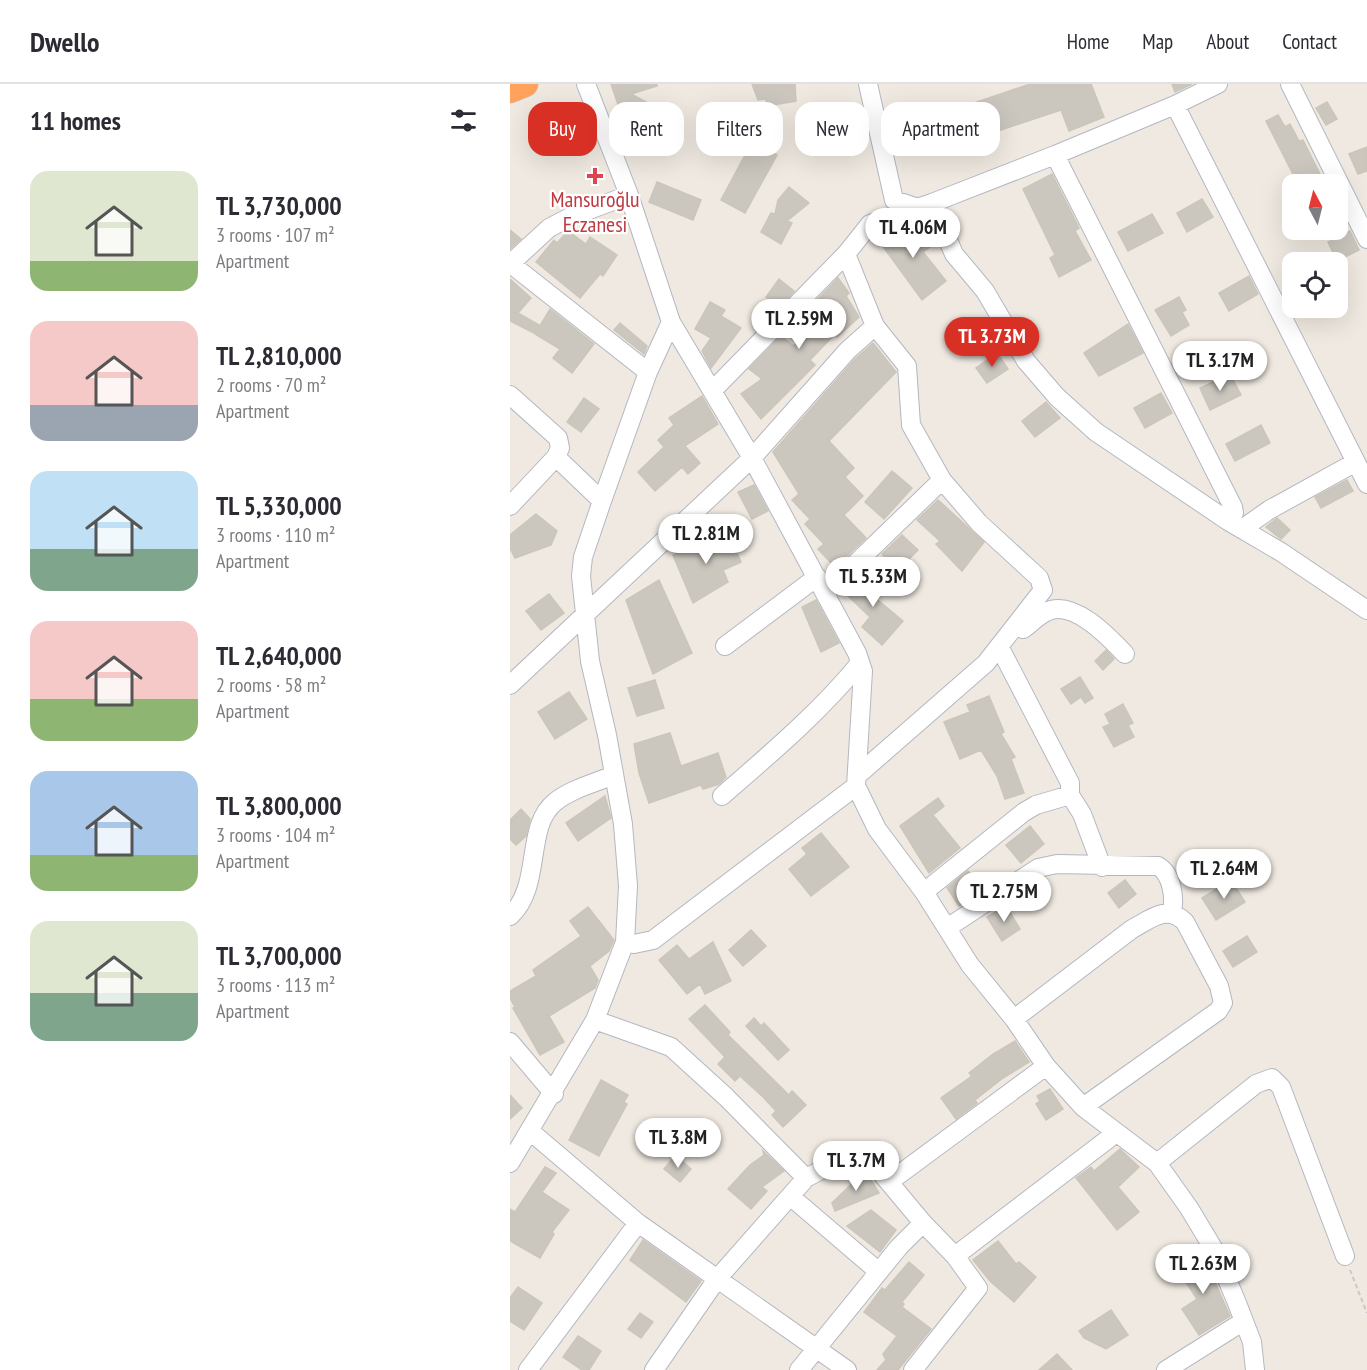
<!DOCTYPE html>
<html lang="en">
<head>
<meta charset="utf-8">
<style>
	body { margin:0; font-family:"PT Sans Narrow",sans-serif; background:#f2f2f3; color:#2b2b33; height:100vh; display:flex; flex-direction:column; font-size:22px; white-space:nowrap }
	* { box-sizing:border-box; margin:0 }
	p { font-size:20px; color:#7c7c81 }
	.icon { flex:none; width:33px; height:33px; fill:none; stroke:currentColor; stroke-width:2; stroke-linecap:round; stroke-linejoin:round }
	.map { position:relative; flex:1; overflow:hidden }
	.drawer { display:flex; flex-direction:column; background:#fff; width:510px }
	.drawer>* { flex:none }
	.hud { position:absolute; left:18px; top:18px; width:570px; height:54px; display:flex; gap:12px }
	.needle { width:39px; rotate:353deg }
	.controls { position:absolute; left:772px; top:90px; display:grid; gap:12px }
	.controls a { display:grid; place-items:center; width:66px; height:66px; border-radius:12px; background:#fff; box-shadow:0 6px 24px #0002; font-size:30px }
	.price { position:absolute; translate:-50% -51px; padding:0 14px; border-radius:21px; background:#fff; color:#222; font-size:20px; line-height:39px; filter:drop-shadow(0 2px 3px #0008) }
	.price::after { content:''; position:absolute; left:50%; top:36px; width:18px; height:14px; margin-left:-9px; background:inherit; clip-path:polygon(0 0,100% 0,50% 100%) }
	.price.selected { background:#d93025; color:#fff }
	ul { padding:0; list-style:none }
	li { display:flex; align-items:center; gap:18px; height:150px; padding:0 30px }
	li span { display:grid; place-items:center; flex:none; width:168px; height:120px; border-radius:18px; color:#555 }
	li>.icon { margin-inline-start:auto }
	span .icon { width:72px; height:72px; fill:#fffc; stroke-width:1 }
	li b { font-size:26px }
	h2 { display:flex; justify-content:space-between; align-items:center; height:72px; padding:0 30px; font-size:26px }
	.chip { padding:0 21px; border-radius:18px; background:#fff; box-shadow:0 6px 24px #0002; font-size:21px; line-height:54px }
	.chip.selected { background:#d93025; color:#fff }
	header { display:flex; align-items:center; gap:36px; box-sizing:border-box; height:84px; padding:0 30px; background:#fff; border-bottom:2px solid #e1e1e2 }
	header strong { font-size:28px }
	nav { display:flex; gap:33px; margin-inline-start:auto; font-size:21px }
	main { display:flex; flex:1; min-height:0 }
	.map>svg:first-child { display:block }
	.building { fill:#cbc7bf; stroke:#cbc5ba; stroke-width:1.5 }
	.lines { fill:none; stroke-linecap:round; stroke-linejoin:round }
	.minor-casing { stroke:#b4b7c1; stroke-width:20 }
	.highway-casing { stroke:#c9c9c9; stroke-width:27 }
	.path { stroke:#c9c9c9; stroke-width:2; stroke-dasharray:4.5 3; stroke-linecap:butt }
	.minor { stroke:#fff; stroke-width:18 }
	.highway { stroke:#ffa35c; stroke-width:26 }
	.health-dot { fill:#e0444e; stroke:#fff; stroke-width:2 }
	.labels { text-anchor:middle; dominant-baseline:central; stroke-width:4.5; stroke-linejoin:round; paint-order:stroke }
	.health-label { font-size:22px; fill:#be3a42; stroke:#fff }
</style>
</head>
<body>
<header>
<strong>Dwello</strong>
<nav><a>Home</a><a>Map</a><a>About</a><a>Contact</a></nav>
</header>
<main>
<section class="drawer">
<h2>11 homes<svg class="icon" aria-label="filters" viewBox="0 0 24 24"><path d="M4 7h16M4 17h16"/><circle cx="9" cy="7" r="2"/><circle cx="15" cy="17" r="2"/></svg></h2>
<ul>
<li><span style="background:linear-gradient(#dfe7d0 75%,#8fb573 0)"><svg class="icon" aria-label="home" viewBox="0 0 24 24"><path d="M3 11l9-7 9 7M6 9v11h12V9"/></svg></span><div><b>TL 3,730,000</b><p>3 rooms · 107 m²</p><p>Apartment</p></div></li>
<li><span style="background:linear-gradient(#f6c9c9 70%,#9aa5b1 0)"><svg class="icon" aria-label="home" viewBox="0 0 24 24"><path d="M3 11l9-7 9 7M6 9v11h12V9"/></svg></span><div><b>TL 2,810,000</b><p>2 rooms · 70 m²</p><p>Apartment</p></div></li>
<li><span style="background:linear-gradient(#bfe0f5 65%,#7fa58c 0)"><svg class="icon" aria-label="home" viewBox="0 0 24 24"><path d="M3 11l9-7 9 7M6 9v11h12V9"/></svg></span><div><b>TL 5,330,000</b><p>3 rooms · 110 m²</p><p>Apartment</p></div></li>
<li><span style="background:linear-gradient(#f6c9c9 65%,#8fb573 0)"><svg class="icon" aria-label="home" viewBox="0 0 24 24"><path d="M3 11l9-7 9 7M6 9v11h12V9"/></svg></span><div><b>TL 2,640,000</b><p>2 rooms · 58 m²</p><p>Apartment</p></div></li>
<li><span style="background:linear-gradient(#a9c7e8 70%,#8fb573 0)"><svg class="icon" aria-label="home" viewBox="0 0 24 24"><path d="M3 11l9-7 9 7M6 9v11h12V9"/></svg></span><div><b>TL 3,800,000</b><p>3 rooms · 104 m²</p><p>Apartment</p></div></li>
<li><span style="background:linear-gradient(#dfe7d0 60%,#7fa58c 0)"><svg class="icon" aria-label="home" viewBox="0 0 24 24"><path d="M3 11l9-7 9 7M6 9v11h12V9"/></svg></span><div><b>TL 3,700,000</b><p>3 rooms · 113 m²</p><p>Apartment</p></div></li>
</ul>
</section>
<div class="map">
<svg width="857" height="1286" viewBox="0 0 857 1286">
	<rect width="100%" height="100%" fill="#efe9e1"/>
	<!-- building -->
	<path class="building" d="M 101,0 L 147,0 L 147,2 L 121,10 L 151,26 L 130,65 L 113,41 L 114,38 Z
		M 242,0 L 285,0 L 286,17 L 256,22 L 256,15 L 248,16 Z
		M 520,0 L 581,0 L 594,33 L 559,47 L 551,26 L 470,53 L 462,30 L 467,29 L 464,19 Z
		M 662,0 L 682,0 L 665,8 Z
		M 817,18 L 827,35 L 816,41 L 806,24 Z
		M 768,31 L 775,43 L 780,40 L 789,57 L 793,56 L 815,100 L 788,100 L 756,37 Z
		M 242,58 L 267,71 L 235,129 L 211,116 Z
		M 857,63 L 857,87 L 848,90 L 839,70 Z
		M 542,90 L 569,144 L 565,147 L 581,176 L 549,193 L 540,174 L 545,171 L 513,105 Z
		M 147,98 L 191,116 L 183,136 L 139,118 Z
		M 279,103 L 299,119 L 277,137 L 282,139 L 271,160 L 251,148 L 261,129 L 265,130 L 268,116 Z
		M 692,115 L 703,133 L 677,148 L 667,129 Z
		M 642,130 L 653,149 L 618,167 L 608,148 Z
		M 403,137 L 420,163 L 413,168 L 436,197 L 412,216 L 369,157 Z
		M 0,146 L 11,155 L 0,165 Z
		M 58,147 L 76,160 L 80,153 L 107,171 L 93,192 L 90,190 L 70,214 L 26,178 L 44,156 L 47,159 Z
		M 840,147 L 849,166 L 827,177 L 818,158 Z
		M 739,192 L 748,210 L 719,227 L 709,209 Z
		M 328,194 L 339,209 L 336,212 L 349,233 L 327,253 L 325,250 L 300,276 L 305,281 L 251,335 L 231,310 L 252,295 L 239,285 L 271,252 L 284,262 L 307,238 L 295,229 Z
		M 0,195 L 21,214 L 8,229 L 29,241 L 24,249 L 0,237 Z
		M 269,195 L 284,207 L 269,223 L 256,213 Z
		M 669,213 L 676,226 L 672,228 L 679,241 L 661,252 L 645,226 Z
		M 200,218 L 215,226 L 211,232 L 231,244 L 201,284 L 192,267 L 201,254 L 185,245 Z
		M 40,225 L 84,260 L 62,289 L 43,274 L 50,265 L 25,250 Z
		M 110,239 L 137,262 L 134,270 L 104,246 Z
		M 618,240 L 633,269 L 589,292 L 574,269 Z
		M 363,259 L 386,288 L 319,357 L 344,384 L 335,393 L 353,412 L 334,431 L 356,454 L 325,483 L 308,465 L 314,460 L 295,440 L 300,435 L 282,416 L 289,410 L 263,368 L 344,276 Z
		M 487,269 L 498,285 L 477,299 L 466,284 Z
		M 720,290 L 731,311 L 700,326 L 690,304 Z
		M 651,309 L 662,329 L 635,344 L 624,324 Z
		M 192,312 L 208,340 L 175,362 L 190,379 L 178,390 L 172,383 L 145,407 L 128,388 L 154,363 L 148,356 L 164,341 L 159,334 Z
		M 74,314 L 89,325 L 71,348 L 57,338 Z
		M 536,318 L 550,334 L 525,353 L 512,337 Z
		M 751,341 L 760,359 L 725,377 L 716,360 Z
		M 382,387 L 402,404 L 374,435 L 355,418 Z
		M 837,396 L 843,407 L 811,424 L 805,413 Z
		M 244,401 L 258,427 L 242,435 L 228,408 Z
		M 428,416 L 474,458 L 452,487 L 426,460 L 430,457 L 407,436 Z
		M 26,430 L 47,447 L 41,461 L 5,474 L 0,464 L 0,451 Z
		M 767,434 L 780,446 L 771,455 L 756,443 Z
		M 219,450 L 231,478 L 213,486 L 218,498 L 183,519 L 163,471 L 199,454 L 201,457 Z
		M 392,451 L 408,466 L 388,486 L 372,470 Z
		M 356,486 L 372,502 L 363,512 L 393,537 L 372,561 L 352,543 L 360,533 L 334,508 Z
		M 149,496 L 182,569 L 143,590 L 116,516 Z
		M 39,510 L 54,529 L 31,546 L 16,527 Z
		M 306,516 L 329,559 L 311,568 L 292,523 Z
		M 596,566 L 604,575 L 593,586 L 585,577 Z
		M 570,593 L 583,614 L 575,619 L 571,613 L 561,620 L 551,605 Z
		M 145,596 L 154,624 L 127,632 L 118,604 Z
		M 59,608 L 77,635 L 45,655 L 28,628 Z
		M 479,612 L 494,648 L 491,650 L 505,673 L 501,675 L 514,709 L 495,715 L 487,692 L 471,666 L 450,675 L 434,638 L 460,628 L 457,621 Z
		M 613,620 L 623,639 L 618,641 L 624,653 L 604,663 L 593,643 L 600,640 L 595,630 Z
		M 160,649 L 171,682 L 208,669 L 216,693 L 209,700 L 193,705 L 191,701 L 139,719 L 129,689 L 124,660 Z
		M 95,712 L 101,734 L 68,757 L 56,739 Z
		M 428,714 L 434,722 L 423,731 L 450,764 L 419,789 L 390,742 Z
		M 11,725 L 20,735 L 16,752 L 6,761 L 0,755 L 0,736 Z
		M 520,742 L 534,760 L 511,779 L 496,761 Z
		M 311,749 L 339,783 L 301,812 L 279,785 L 297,770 L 292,764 Z
		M 458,787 L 470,805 L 467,807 L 469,810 L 449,822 L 437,804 Z
		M 615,796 L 626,810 L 609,824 L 598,809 Z
		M 721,796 L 735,818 L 706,836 L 692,814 Z
		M 496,822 L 510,845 L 492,857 L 477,833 Z
		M 78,823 L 104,856 L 99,867 L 80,882 L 88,896 L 85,904 L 39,932 L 54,958 L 30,971 L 3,924 L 5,923 L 0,914 L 0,907 L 26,892 L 23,886 L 71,852 L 60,837 Z
		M 241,846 L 256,862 L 233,882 L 219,866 Z
		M 737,852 L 747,868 L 723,883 L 713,867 Z
		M 203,858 L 221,897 L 195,910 L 190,900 L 177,910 L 149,876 L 167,861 L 179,875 Z
		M 195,921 L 220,948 L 218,951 L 279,1011 L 282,1007 L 296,1021 L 273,1043 L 262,1031 L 266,1027 L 253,1013 L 230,992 L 225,997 L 208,980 L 215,973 L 179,935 Z
		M 244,934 L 251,942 L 254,939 L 279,966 L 268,976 L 236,942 Z
		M 505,957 L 519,978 L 493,994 L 465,1016 L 467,1019 L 446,1035 L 431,1014 L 462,992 L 459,989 L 483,970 Z
		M 91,996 L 118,1011 L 114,1018 L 117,1020 L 89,1072 L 59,1056 Z
		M 540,1005 L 553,1025 L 536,1036 L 526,1020 L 530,1017 L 527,1012 Z
		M 0,1011 L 12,1024 L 0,1035 Z
		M 610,1065 L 629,1083 L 608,1103 L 629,1128 L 607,1146 L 566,1094 L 581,1083 L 584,1087 Z
		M 253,1067 L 274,1087 L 252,1103 L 257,1107 L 241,1125 L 218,1105 L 240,1081 L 254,1071 Z
		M 166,1071 L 181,1085 L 170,1098 L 154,1085 Z
		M 35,1083 L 46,1089 L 32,1108 L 59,1126 L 42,1148 L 44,1150 L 30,1174 L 0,1157 L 0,1125 L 5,1128 Z
		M 355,1087 L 369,1109 L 325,1127 L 322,1119 Z
		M 361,1126 L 386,1146 L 370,1168 L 337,1142 Z
		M 133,1156 L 191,1197 L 176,1218 L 120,1176 Z
		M 488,1157 L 506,1180 L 509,1178 L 526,1193 L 504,1218 L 480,1197 L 463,1176 Z
		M 691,1167 L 720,1232 L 689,1251 L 672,1225 L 687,1215 L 666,1183 Z
		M 399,1178 L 414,1191 L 392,1218 L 394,1220 L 392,1223 L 421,1245 L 388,1286 L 367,1286 L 376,1276 L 373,1270 L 387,1252 L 354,1228 L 372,1204 L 375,1206 Z
		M 8,1203 L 32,1219 L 14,1246 L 0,1237 L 0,1214 Z
		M 601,1226 L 618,1251 L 596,1265 L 574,1254 L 569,1247 Z
		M 130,1229 L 143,1238 L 131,1254 L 118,1245 Z
		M 68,1252 L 91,1267 L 79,1286 L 72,1286 L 53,1273 Z
		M 547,1270 L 562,1286 L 529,1286 Z"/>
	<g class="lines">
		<!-- minor casing -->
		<g class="minor-casing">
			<path id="minor" d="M 358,0 L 384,116 L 408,124
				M 780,0 L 857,155
				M 665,21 L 857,400
				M 545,71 L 723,423 L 724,429 L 718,437
				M 422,119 L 444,170 L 475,207 L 516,277 L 547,313 L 586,348 L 718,437 L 771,468 L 857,526
				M 336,170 L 365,242 L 397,282 L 401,341 L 432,396 L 469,439 L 529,494 L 533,506 L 476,579 L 349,690
				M 0,180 L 39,144 L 60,133 L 119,111
				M 1,180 L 138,288
				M 161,238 L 242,374 L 347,569 L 353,587 L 346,702 L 367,745 L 414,808 L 460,881 L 504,935 L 536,982 L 573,1023 L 647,1079 L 679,1124 L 706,1169 L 727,1219 L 742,1258 L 745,1286
				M 202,307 L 336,170 L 360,140 L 422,119 L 545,71 L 665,21 L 708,0
				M 0,311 L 48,354 L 50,364 L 46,373 L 0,422
				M 46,373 L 92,417
				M 732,445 L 759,426 L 846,378
				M 315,509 L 432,396
				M 513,545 C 521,540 527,532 536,528 C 562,514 598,552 615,570
				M 215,562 L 307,493
				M 0,601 L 242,374 L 338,266 L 365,242
				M 560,711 L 572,730 L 592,783
				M 212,712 C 260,670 309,629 350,579
				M 414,808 L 514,728 L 526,721 L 560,711 L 560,699 L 490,564
				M 0,832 C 33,802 14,743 45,718 C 61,705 85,699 104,691
				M 437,844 L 528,784 L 547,780 L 648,782 C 662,790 665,814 662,828
				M 115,858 L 124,860 L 143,856 L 346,702
				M 504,935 L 622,845 C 641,835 657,820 675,838 L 709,902 L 713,919 L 708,927 L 573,1023
				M 85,936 L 161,963 L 216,1013 L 296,1094
				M 0,958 L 44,1010
				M 20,1047 L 128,1139 L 337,1286
				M 0,1079 L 85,936 L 115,858 L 118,802 L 113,740 L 97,651 L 80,577 L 71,492 L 73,473 L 92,417 L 138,288 L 161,238 L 119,111 L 76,0
				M 647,1079 L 746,1000 L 762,994 L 771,1003 L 835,1172
				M 379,1098 L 536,982
				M 280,1112 L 369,1188
				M 445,1172 L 606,1049
				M 18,1286 L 128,1139
				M 144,1286 L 207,1195 L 296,1094 L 342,1070 L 357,1072 L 413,1139
				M 289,1286 L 389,1163 L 413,1139 L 445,1172 L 468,1204 L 403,1286
				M 656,1286 L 734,1237"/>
		</g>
		<!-- highway casing -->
		<g class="highway-casing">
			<path id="highway" d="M 0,6 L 15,0"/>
		</g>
		<!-- path -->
		<path class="path" d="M 840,1186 L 857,1229"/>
		<!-- minor -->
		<use href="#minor" class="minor"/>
		<!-- highway -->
		<use href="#highway" class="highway"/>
	</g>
	<!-- markers -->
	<path class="health-dot" d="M82 83h6v6h6v6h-6v6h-6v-6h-6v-6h6z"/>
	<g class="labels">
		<!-- health labels -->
		<g class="health-label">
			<text x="85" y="115">Mansuroğlu<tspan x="85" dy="25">Eczanesi</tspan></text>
		</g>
	</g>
</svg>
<div class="controls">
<a><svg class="needle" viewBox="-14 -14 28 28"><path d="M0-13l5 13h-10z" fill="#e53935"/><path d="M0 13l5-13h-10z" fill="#7c7c81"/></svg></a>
<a><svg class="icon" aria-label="locate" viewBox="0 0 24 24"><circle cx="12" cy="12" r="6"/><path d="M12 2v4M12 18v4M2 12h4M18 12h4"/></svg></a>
</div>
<b class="price" style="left:403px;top:175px">TL 4.06M</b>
<b class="price" style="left:289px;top:266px">TL 2.59M</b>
<b class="price selected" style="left:482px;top:284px">TL 3.73M</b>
<b class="price" style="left:710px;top:308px">TL 3.17M</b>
<b class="price" style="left:196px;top:481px">TL 2.81M</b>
<b class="price" style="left:363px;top:524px">TL 5.33M</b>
<b class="price" style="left:714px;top:816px">TL 2.64M</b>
<b class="price" style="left:494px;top:839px">TL 2.75M</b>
<b class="price" style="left:168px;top:1085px">TL 3.8M</b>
<b class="price" style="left:346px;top:1108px">TL 3.7M</b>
<b class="price" style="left:693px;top:1211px">TL 2.63M</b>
<div class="hud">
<a class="chip selected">Buy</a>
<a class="chip">Rent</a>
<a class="chip">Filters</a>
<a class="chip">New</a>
<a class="chip">Apartment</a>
</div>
</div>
</main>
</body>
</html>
